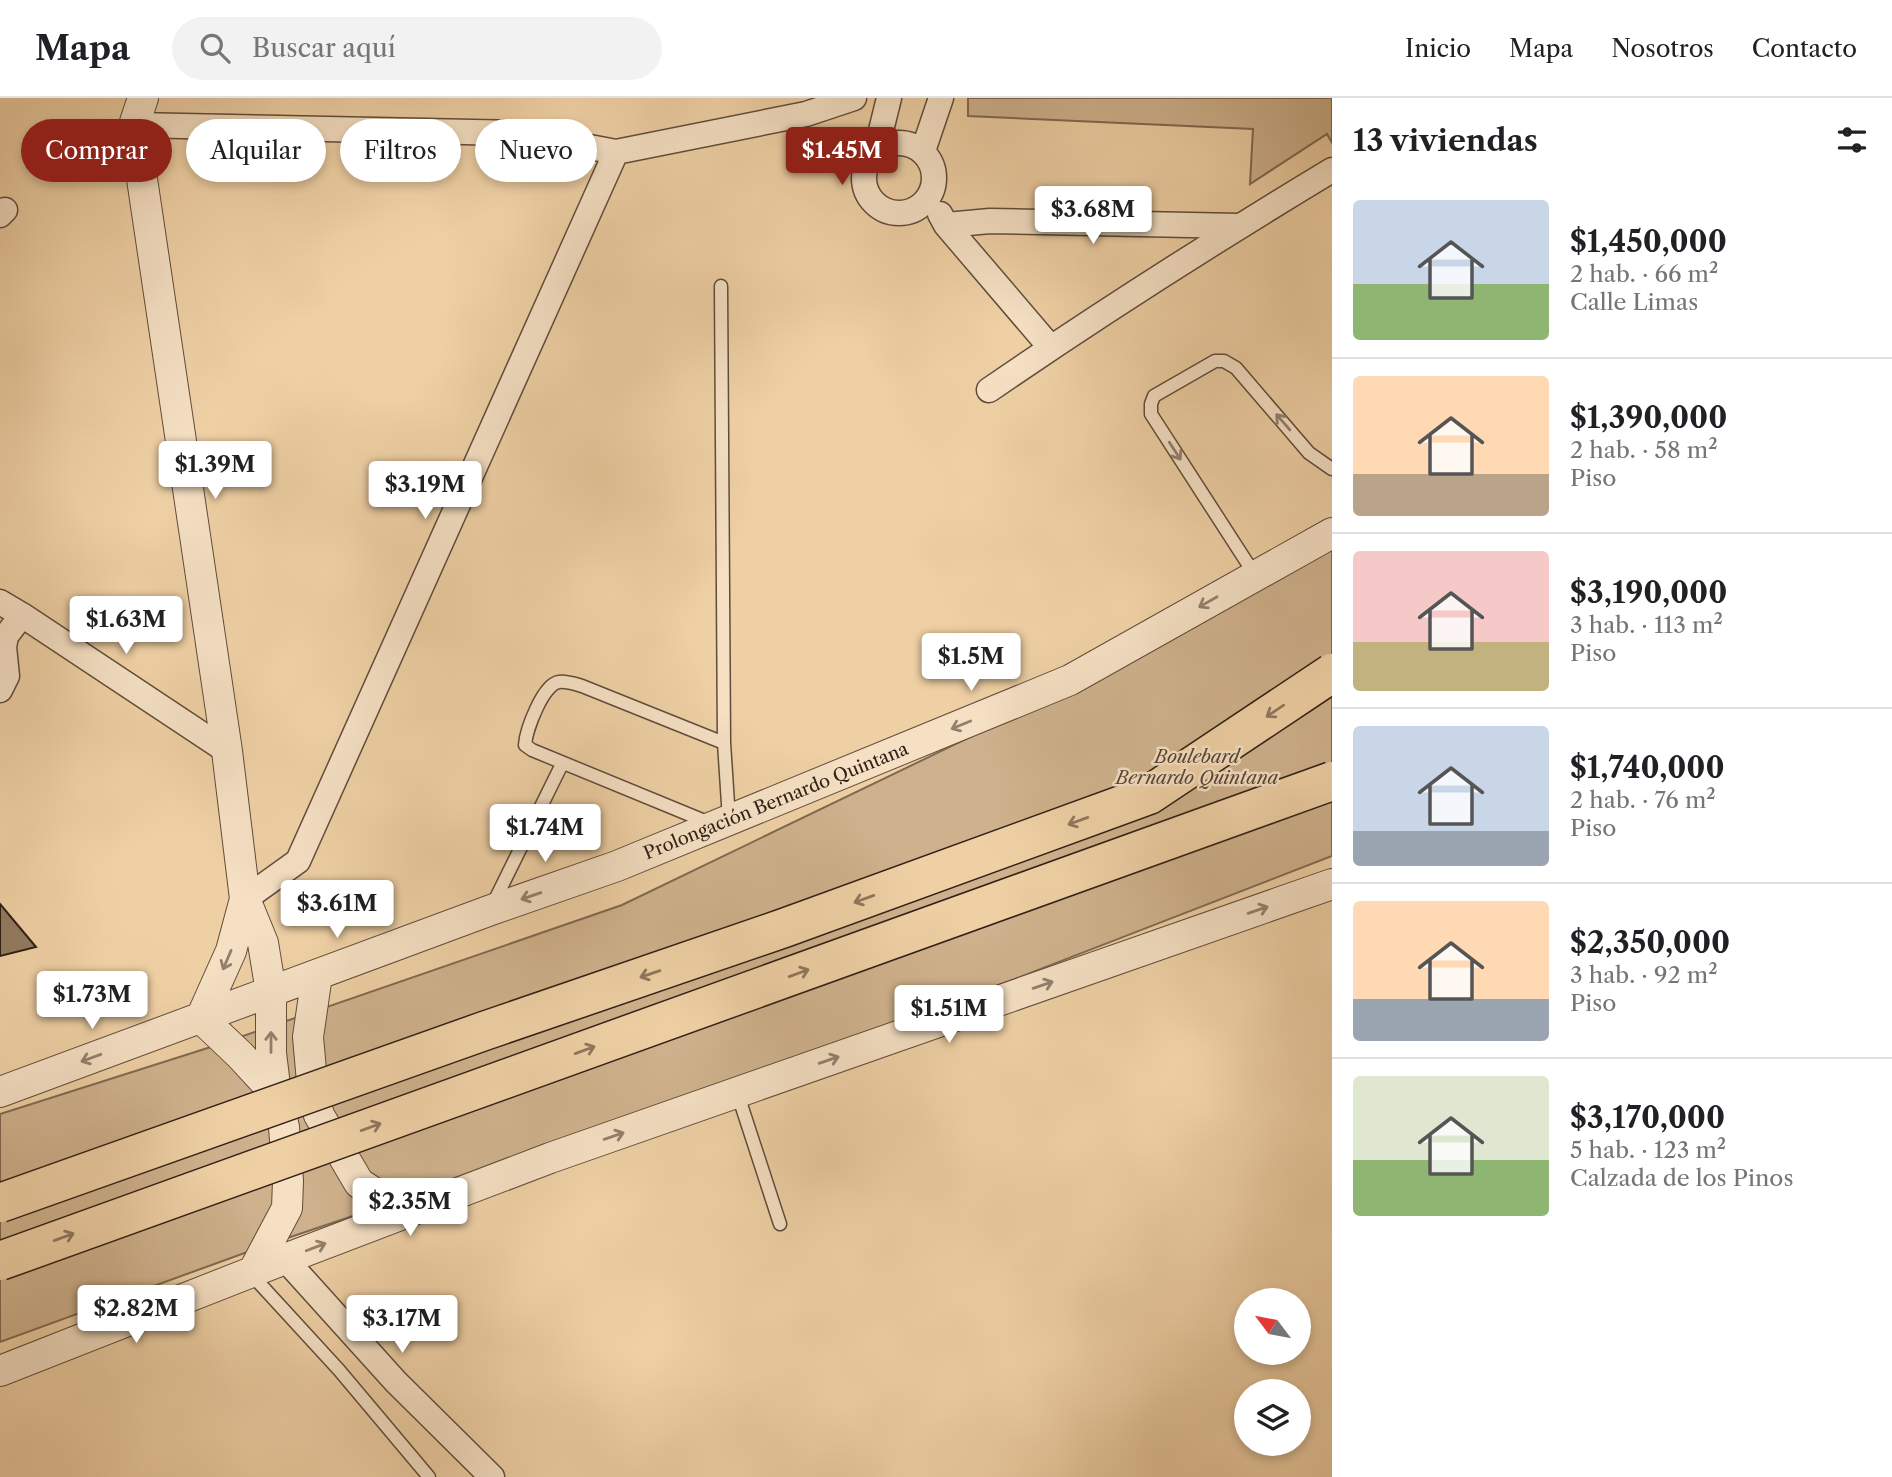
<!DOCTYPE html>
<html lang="es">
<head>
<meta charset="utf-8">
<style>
	body { margin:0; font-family:"Libre Caslon Text",serif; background:#f2f2f2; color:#202124; height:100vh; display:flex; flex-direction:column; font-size:26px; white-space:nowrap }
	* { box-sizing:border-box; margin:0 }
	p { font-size:23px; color:#757577 }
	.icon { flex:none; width:38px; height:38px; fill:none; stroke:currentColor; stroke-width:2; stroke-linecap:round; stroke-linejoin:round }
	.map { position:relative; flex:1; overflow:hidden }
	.panel { display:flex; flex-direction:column; background:#fff; width:560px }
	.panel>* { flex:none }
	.banner { position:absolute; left:21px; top:21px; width:665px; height:63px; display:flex; gap:14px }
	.needle { width:46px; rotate:302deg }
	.fabs { position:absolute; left:1234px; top:1190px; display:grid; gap:14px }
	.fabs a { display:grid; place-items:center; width:77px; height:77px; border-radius:50%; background:#fff; box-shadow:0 4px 10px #0003; font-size:35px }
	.price { position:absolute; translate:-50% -60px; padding:0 16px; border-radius:7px; background:#fff; color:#222; font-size:23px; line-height:46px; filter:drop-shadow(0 2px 4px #0008) }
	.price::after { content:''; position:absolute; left:50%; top:42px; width:21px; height:16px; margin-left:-10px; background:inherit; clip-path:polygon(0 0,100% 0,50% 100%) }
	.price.active { background:#8f2418; color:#fff }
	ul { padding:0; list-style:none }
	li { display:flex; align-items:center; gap:21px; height:175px; padding:0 21px }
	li+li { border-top:2px solid #e0e0e0 }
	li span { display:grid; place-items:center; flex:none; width:196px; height:140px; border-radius:7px; color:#555 }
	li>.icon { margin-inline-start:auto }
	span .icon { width:84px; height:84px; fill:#fffc; stroke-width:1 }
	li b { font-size:30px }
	h2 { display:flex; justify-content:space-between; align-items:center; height:84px; padding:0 21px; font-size:30px }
	.pill { padding:0 24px; border-radius:32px; background:#fff; box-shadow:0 4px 10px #0003; font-size:24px; line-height:63px }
	.pill.active { background:#8f2418; color:#fff }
	header { display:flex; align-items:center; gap:42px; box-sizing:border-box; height:98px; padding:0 35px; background:#fff; border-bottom:2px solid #e0e0e0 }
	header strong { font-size:33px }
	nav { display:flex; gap:38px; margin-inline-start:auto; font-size:24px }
	.search { width:490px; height:63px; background:#f2f2f2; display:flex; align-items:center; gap:18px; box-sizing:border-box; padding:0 24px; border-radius:38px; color:#757577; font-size:26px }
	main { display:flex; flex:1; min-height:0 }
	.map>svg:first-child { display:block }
	.green { fill:#cfb28d; stroke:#806952; stroke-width:2 }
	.building { fill:#937c61; stroke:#302017; stroke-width:2 }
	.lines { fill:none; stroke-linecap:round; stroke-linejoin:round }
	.service-casing { stroke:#604c3a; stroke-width:15 }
	.minor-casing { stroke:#604c3a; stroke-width:27 }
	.tertiary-casing { stroke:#604c3a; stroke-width:32 }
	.service { stroke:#f5e0c4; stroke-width:12 }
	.minor { stroke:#f5e0c4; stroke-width:24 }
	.tertiary { stroke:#f5e0c4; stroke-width:30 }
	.primary-bridge-casing { stroke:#302017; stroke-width:41; stroke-linecap:butt }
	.primary-bridge { stroke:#efd0a5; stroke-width:38 }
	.oneway { stroke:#92806e }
	.oneway2 { stroke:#90785e }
	.labels { text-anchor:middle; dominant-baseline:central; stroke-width:5; stroke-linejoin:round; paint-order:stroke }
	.park-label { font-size:18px; font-style:italic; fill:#584434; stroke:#f5e0c4 }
	.street-label { font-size:18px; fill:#302017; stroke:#f5e0c4 }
</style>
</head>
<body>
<header>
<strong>Mapa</strong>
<div class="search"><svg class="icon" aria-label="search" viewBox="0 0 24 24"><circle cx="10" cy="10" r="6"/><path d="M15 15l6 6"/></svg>Buscar aquí</div>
<nav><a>Inicio</a><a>Mapa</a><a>Nosotros</a><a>Contacto</a></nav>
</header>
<main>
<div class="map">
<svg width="1332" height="1379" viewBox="0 0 1332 1379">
	<rect width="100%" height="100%" fill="#efd0a5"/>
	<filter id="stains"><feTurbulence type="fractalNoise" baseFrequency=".00286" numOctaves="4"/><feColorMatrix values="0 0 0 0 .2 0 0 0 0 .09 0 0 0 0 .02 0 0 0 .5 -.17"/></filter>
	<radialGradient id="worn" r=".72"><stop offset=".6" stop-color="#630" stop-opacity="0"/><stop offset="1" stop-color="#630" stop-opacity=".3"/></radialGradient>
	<!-- green -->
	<path class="green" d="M 968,0 L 1332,0 L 1332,45 L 1327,36 L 1250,86 L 1253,31 L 968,18 Z
		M 1332,445 L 1332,758 L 749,984 L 261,1149 L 0,1244 L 0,1016 L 214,948 L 622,807 L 1074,589 Z"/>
	<!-- building -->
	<path class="building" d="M 0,806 L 36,849 L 0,858 Z"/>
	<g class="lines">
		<!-- service casing -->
		<g class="service-casing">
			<path id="service" d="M 721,188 L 724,645
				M 1255,477 L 1151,316 L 1151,306 L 1154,298 L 1215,263 L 1224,263 L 1236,270 L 1309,355 L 1332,371
				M 712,726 L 532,652 L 525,647 C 526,632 543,586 559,584 C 566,583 575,586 582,588 L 724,645 L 729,721
				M 492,808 L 562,666
				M 737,994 L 780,1126
				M 250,1175 L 339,1272 L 429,1379"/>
		</g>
		<!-- minor casing -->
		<g class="minor-casing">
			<path id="minor" d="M 134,27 L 516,35 L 616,54 L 806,16 L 854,0
				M864 80a35 35 0 1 1 70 0a35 35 0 1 1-70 0Z
				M 876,53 L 889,0
				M 923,53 L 941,0
				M 940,116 L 946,127 L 1051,250
				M 0,117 L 5,112
				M 946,127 L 990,123 L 1239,128
				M 989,292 C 1101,215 1216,142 1332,72
				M 0,504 L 22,517 L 227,653
				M 0,592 L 7,578 L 4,549 L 6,538 L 22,517
				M 245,801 L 298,763 L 616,54
				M 285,1161 L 396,1284 L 492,1379"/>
		</g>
		<!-- tertiary casing -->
		<g class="tertiary-casing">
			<path id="tertiary" d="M 143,0 L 134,27 L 227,653 L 245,801 L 263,845 L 271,894 L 271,955 L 276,996 L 284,1029 L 288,1083 L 287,1110 L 253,1174
				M 317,877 L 308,939 L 313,995 L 319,1017 L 359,1085 L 405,1115
				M 201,920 L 231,853 L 245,801
				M 201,920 L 240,957 L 276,996
				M 0,994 L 491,812 L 617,768 L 1070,582 L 1332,435
				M 0,1273 L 285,1161 L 550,1060 L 1332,786"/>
		</g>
		<!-- service -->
		<use href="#service" class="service"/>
		<!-- minor -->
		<use href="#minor" class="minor"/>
		<!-- tertiary -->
		<use href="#tertiary" class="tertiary"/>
		<!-- primary-bridge casing -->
		<g class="primary-bridge-casing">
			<path id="primary-bridge" d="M 0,1105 L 484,933 L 784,830 L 1149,697 L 1332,575
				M 0,1163 L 1332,683"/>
		</g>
		<!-- primary-bridge -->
		<use href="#primary-bridge" class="primary-bridge"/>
	</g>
	<!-- one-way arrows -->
	<defs><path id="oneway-shaft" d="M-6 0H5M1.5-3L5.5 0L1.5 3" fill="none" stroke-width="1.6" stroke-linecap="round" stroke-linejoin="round" transform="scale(1.75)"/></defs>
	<g class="oneway">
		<use href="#oneway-shaft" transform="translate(1283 324) rotate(-131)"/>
		<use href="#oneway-shaft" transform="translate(1175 353) rotate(57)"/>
		<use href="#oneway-shaft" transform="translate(1208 504) rotate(150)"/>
		<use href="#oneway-shaft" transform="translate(961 627) rotate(158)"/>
		<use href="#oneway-shaft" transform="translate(531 798) rotate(161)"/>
		<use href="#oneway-shaft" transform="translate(1258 812) rotate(-19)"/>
		<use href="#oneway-shaft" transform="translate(227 862) rotate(113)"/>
		<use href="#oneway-shaft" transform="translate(1043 887) rotate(-19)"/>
		<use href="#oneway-shaft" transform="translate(271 944) rotate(-90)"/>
		<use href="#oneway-shaft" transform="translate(91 960) rotate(160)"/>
		<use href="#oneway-shaft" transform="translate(829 962) rotate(-19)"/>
		<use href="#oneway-shaft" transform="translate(614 1038) rotate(-19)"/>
		<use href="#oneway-shaft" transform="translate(316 1149) rotate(-21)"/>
	</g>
	<g class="oneway2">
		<use href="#oneway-shaft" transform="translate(1275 613) rotate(146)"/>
		<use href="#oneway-shaft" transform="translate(1078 723) rotate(160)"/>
		<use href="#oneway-shaft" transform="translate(864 801) rotate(160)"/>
		<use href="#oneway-shaft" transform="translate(799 875) rotate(-20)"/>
		<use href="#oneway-shaft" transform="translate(650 876) rotate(161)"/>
		<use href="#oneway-shaft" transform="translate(585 952) rotate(-20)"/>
		<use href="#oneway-shaft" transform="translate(371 1029) rotate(-20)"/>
		<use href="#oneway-shaft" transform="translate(64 1139) rotate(-20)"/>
	</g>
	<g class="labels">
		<!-- park labels -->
		<g class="park-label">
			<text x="1197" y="659">Boulebard<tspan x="1197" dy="21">Bernardo Quintana</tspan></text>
		</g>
		<!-- street labels -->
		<g class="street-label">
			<text transform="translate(776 703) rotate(-22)">Prolongación Bernardo Quintana</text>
		</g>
	</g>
	<rect width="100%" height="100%" filter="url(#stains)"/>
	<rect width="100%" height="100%" fill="url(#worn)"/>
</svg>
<div class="fabs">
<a><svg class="needle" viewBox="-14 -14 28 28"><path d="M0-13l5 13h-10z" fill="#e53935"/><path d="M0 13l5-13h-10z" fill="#757577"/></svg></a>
<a><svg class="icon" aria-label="layers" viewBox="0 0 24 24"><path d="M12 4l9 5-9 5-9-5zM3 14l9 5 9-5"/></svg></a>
</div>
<b class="price active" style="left:842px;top:89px">$1.45M</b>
<b class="price" style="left:1093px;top:148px">$3.68M</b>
<b class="price" style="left:215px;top:403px">$1.39M</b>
<b class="price" style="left:425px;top:423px">$3.19M</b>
<b class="price" style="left:126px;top:558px">$1.63M</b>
<b class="price" style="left:971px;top:595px">$1.5M</b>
<b class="price" style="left:545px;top:766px">$1.74M</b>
<b class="price" style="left:337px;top:842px">$3.61M</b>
<b class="price" style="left:92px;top:933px">$1.73M</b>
<b class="price" style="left:949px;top:947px">$1.51M</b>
<b class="price" style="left:410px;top:1140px">$2.35M</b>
<b class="price" style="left:136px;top:1247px">$2.82M</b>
<b class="price" style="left:402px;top:1257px">$3.17M</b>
<div class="banner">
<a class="pill active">Comprar</a>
<a class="pill">Alquilar</a>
<a class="pill">Filtros</a>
<a class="pill">Nuevo</a>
</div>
</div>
<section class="panel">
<h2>13 viviendas<svg class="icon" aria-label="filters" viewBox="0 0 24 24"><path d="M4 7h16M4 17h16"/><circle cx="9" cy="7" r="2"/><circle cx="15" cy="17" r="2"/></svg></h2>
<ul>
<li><span style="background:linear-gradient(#c9d6e8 60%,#8fb573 0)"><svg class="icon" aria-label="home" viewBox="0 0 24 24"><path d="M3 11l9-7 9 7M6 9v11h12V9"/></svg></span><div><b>$1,450,000</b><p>2 hab. · 66 m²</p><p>Calle Limas</p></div></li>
<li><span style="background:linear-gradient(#ffd9b3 70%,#b9a48a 0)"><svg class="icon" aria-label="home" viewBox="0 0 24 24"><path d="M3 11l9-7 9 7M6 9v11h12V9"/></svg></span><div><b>$1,390,000</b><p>2 hab. · 58 m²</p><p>Piso</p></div></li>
<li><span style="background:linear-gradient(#f6c9c9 65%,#c2b280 0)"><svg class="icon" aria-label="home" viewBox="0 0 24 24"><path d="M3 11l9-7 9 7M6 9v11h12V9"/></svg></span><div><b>$3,190,000</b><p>3 hab. · 113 m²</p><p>Piso</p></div></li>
<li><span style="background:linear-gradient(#c9d6e8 75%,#9aa5b1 0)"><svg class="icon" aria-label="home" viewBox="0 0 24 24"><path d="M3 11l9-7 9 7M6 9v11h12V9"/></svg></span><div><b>$1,740,000</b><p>2 hab. · 76 m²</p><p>Piso</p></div></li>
<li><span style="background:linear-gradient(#ffd9b3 70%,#9aa5b1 0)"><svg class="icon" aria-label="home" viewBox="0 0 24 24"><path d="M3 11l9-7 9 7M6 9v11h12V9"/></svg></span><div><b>$2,350,000</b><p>3 hab. · 92 m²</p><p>Piso</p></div></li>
<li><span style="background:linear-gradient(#dfe7d0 60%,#8fb573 0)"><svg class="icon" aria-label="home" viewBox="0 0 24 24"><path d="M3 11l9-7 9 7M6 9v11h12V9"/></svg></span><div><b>$3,170,000</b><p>5 hab. · 123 m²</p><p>Calzada de los Pinos</p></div></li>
</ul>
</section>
</main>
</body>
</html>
